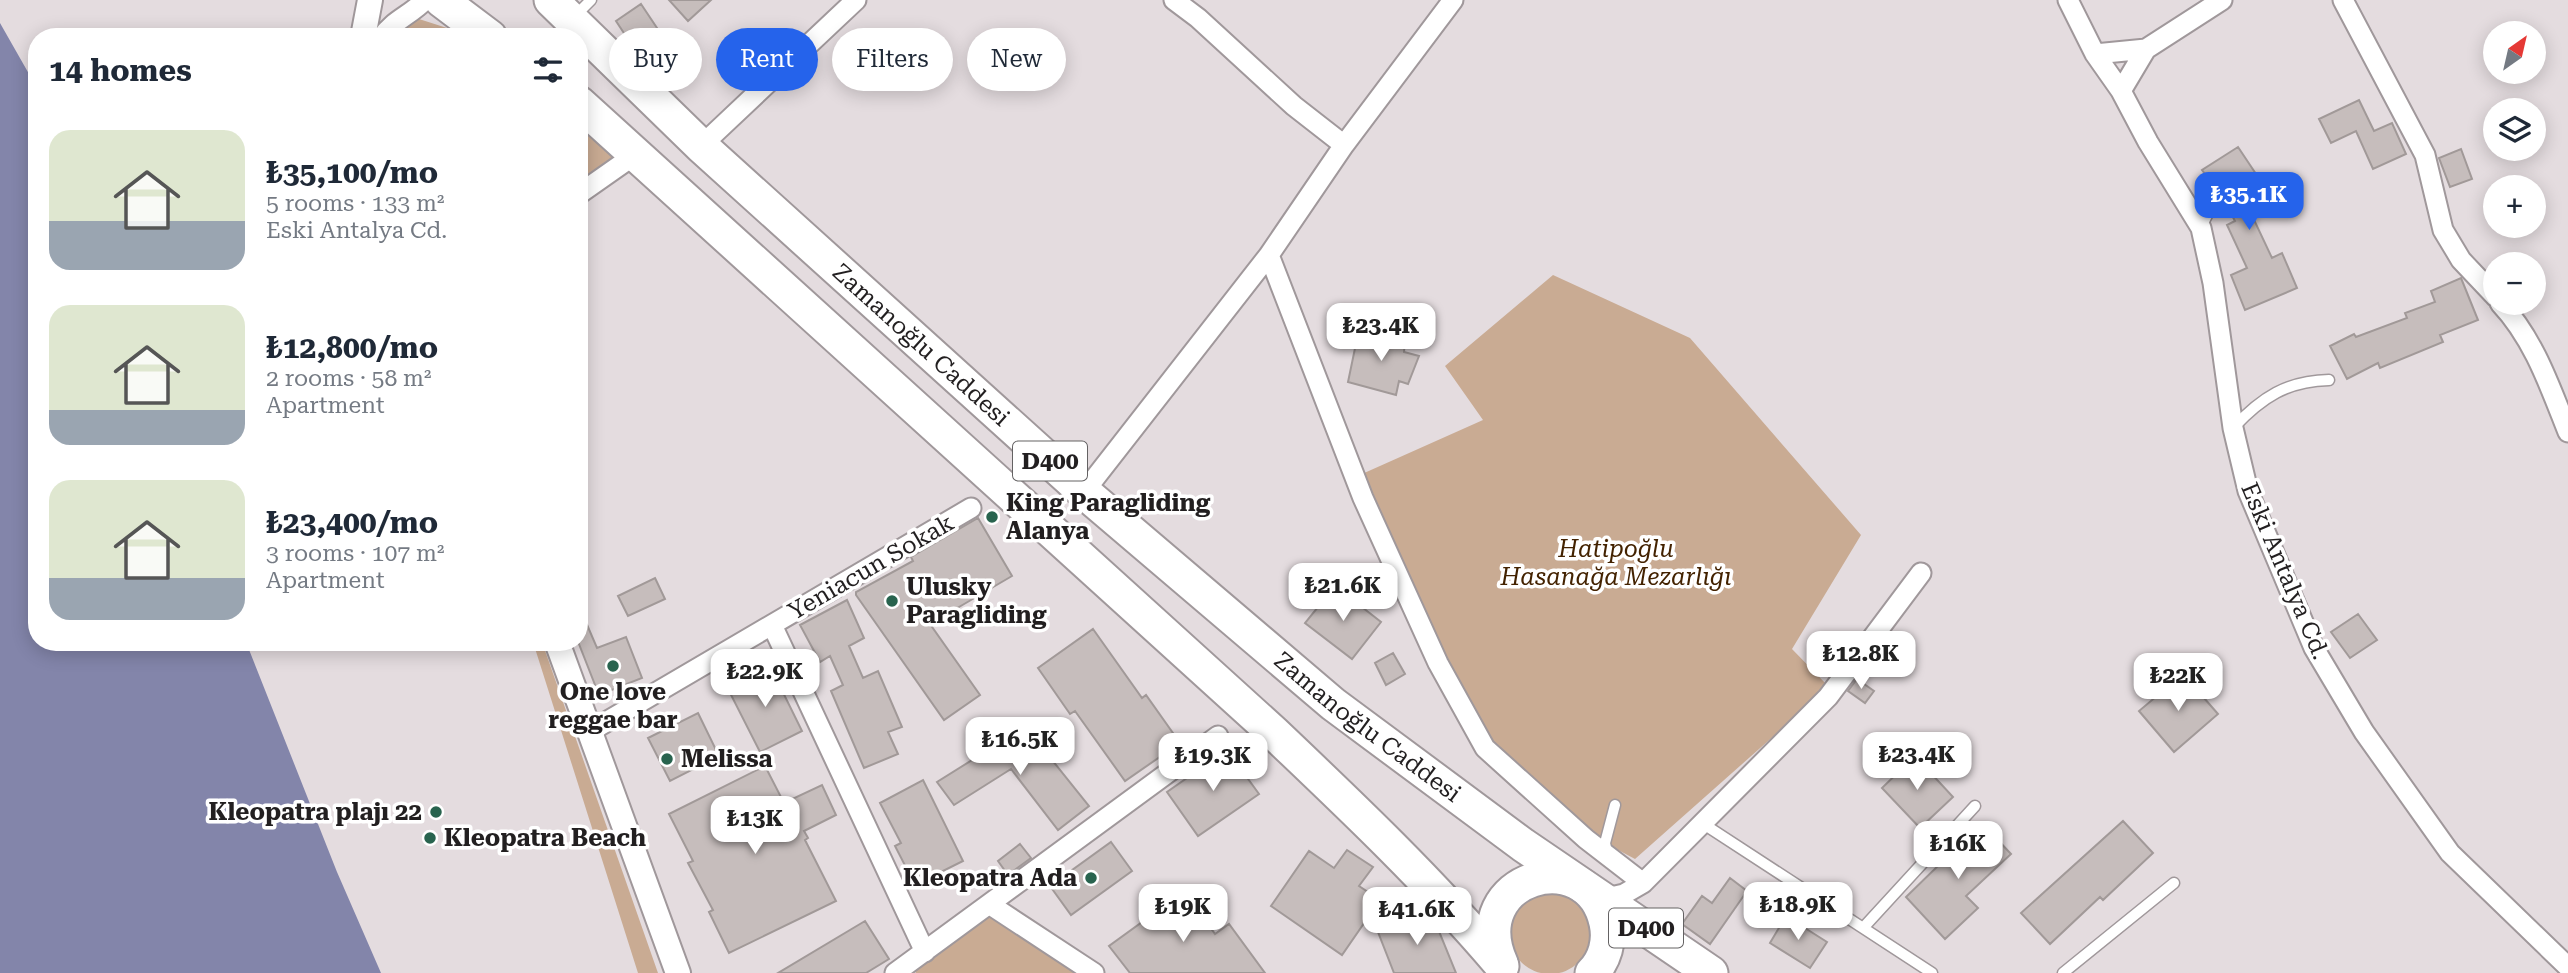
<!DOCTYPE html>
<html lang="en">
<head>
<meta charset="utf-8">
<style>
	body { margin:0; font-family:"Roboto Serif",serif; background:#f6f6f7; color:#1f2937; height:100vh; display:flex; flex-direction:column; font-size:26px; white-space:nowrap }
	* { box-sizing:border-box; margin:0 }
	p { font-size:23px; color:#747a83 }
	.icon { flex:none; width:38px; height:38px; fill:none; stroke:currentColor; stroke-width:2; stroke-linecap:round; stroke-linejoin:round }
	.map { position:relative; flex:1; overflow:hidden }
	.details { position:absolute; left:28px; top:28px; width:560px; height:623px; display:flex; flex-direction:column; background:#fff; border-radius:28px; box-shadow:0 4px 18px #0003 }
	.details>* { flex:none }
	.hud { position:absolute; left:609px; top:28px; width:665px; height:63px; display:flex; gap:14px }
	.needle { width:46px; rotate:34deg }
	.fabs { position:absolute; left:2483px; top:21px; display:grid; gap:14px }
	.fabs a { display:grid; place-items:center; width:63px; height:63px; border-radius:50%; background:#fff; box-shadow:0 4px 18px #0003; font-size:35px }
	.price { position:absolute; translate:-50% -60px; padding:0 16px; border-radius:14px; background:#fff; color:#222; font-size:23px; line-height:46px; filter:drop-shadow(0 2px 4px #0008) }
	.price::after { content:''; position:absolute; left:50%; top:42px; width:21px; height:16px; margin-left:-10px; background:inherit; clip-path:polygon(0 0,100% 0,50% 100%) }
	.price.active { background:#2563eb; color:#fff }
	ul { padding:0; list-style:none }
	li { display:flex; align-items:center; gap:21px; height:175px; padding:0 21px }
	li span { display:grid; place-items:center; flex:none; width:196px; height:140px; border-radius:21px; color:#555 }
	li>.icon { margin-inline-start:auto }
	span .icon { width:84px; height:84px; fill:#fffc; stroke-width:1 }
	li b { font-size:30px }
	h2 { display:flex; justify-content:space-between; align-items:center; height:84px; padding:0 21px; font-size:30px }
	.chip { padding:0 24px; border-radius:32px; background:#fff; box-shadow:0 4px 18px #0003; font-size:24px; line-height:63px }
	.chip.active { background:#2563eb; color:#fff }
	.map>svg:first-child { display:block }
	.green { fill:#c9ab93 }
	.water { fill:#8385aa }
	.building { fill:#c6bdbc; stroke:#a19998; stroke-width:2 }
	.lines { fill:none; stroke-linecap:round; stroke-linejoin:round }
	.service-casing { stroke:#a0989b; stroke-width:13 }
	.minor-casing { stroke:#a0989b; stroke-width:23 }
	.tertiary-casing { stroke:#a0989b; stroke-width:28 }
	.trunk-casing { stroke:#a0989b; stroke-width:37 }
	.service { stroke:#fff; stroke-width:10 }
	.minor { stroke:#fff; stroke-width:19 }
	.tertiary { stroke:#fff; stroke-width:24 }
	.trunk { stroke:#fff; stroke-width:33 }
	.poi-dot { fill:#28634e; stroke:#fff; stroke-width:2.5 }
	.labels { text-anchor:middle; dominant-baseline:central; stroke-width:7; stroke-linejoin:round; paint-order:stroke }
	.shield { fill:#fff; stroke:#646263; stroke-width:2 }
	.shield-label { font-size:23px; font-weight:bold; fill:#221f20 }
	.street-label { font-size:24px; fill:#221f20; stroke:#fff }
	.poi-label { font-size:24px; font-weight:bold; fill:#221f20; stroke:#fff; text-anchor:start }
	.park-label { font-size:24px; font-style:italic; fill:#432200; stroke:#fff }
</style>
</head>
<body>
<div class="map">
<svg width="2568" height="973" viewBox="0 0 2568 973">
	<rect width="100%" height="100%" fill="#e4dcdf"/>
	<!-- green -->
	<path class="green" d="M 419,19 L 447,28 L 459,37 L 391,37 L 396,30 Z
		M 579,124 L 623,156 L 579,188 Z
		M 1553,275 L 1690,338 L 1861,535 L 1792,649 L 1829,687 L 1635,859 L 1605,843 L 1501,754 L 1474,713 L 1413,600 L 1362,474 L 1483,420 L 1445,366 Z
		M 533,642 L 542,642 L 658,973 L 638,973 Z
		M1509 933a41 41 0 1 1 82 0a41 41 0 1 1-82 0Z
		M 990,911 L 1081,973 L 916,973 L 913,968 Z"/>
	<!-- water -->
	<path class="water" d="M 0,23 L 37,88 L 37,642 L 246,642 L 337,872 L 381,973 L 0,973 Z"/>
	<!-- building -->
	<path class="building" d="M 669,0 L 711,0 L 688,21 Z
		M 641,4 L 667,43 L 659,48 L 662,53 L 645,65 L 616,21 Z
		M 2359,100 L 2374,131 L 2392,123 L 2406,154 L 2373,169 L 2356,131 L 2331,143 L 2319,119 Z
		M 2238,147 L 2268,192 L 2247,205 L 2272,258 L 2282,253 L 2297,288 L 2245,310 L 2231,275 L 2247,268 L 2227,225 L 2235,221 L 2221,195 L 2202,170 Z
		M 2461,149 L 2472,179 L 2450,187 L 2439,158 Z
		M 2461,278 L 2478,320 L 2440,335 L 2443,342 L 2380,368 L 2378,363 L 2347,379 L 2330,346 L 2354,334 L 2356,337 L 2407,318 L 2405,313 L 2435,302 L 2431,291 Z
		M 1359,329 L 1405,341 L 1404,352 L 1419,356 L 1408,384 L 1399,381 L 1396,395 L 1348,382 Z
		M 978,518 L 1012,576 L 930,624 L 980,695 L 944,720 L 856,595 L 856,592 L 913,561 L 911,557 Z
		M 655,578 L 665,599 L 628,616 L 618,596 Z
		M 1335,586 L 1381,622 L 1352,659 L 1305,623 Z
		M 847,600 L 864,638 L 849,646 L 863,678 L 878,671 L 902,727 L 888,732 L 898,754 L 864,768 L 831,691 L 843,685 L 830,656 L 820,662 L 800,625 Z
		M 579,606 L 597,648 L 626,637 L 642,678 L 599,695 L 579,644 Z
		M 2358,614 L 2377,640 L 2350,658 L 2331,632 Z
		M 1093,629 L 1142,698 L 1146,695 L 1180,743 L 1125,781 L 1075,711 L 1070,714 L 1038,668 Z
		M 1393,653 L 1405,674 L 1386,685 L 1375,663 Z
		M 770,666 L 802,731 L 760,752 L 727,687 Z
		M 2183,674 L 2218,714 L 2174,752 L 2139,711 Z
		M 1857,679 L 1874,691 L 1865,703 L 1848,691 Z
		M 698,713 L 719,756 L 670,781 L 648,738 Z
		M 1028,725 L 1044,750 L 1089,806 L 1058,830 L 1011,769 L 954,805 L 937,782 Z
		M 1227,750 L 1259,794 L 1198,836 L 1167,792 Z
		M 1915,756 L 1953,797 L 1920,828 L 1882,788 Z
		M 765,766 L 784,803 L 822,785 L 836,815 L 804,831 L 808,838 L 805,840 L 836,901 L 729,953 L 709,912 L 713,910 L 688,863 L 693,861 L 669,814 Z
		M 923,780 L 963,861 L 915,885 L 895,846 L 901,843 L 880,803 Z
		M 2123,821 L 2153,853 L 2103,900 L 2100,897 L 2050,944 L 2021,913 Z
		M 1982,823 L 2011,854 L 1966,896 L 1978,908 L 1945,939 L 1906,897 Z
		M 1111,842 L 1132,871 L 1071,915 L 1050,886 Z
		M 1020,844 L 1031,858 L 1008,875 L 998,861 Z
		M 1347,850 L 1373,867 L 1359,886 L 1380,900 L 1342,955 L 1271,906 L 1309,851 L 1334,868 Z
		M 1730,878 L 1747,891 L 1710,944 L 1682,924 L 1702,896 L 1712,903 Z
		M 1185,891 L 1215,934 L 1229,924 L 1265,973 L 1130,973 L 1109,946 Z
		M 1428,912 L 1434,919 L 1456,973 L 1394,973 L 1378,932 Z
		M 1786,916 L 1827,942 L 1810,968 L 1770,943 Z
		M 865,921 L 889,959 L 866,973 L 778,973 Z"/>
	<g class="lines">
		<!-- service casing -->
		<g class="service-casing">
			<path id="service" d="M 574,17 L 591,0
				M 2201,227 L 2215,200
				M 2233,428 C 2262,397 2287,381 2329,380
				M 1702,823 L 1932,973
				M 1607,853 L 1605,843 L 1615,805
				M 1863,928 L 1975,806
				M 2063,973 L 2174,883"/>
		</g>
		<!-- minor casing -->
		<g class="minor-casing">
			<path id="minor" d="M 1174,0 L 1198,18 L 1294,106 L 1344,145
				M 2068,0 L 2095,54 L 2121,91 L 2148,142 L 2201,228 L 2213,283 L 2233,428 L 2248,491 L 2314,648 L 2364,732 L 2450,853 L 2568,967
				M 2343,0 L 2425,155 L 2443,230 L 2461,260 L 2496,297
				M 382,37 C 393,20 411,15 425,0
				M 2146,49 L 2222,0
				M 2095,54 L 2146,49 L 2121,91
				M 701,146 L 856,0
				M 579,194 L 636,154
				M 1269,255 L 1363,498 L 1438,663 L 1485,748 L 1586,839 L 1643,883
				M 2500,303 C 2534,339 2550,387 2568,432
				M 1084,492 L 1269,255 L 1344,145 L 1453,0
				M 772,625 L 925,952
				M 589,732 L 971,508
				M 1602,899 L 1624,894 L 1643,883 L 1828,697 L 1921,573
				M 989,904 L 1094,973
				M 895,973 L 1218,736"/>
		</g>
		<!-- tertiary casing -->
		<g class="tertiary-casing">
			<path id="tertiary" d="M 363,37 L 370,0
				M 557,642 L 678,973"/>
		</g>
		<!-- trunk casing -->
		<g class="trunk-casing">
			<g id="trunk">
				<path d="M 441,0 L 490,37"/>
				<path id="s1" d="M 551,0 L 701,146 L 1084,492 L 1333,704 L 1523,845 L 1711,973"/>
				<path d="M 579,103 L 1273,732 C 1352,807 1431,882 1502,966"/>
				<path d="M 1501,963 C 1463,877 1588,841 1606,923 C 1610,941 1605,960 1592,973"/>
			</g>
		</g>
		<!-- service -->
		<use href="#service" class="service"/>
		<!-- minor -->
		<use href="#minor" class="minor"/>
		<!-- tertiary -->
		<use href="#tertiary" class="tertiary"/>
		<!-- trunk -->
		<use href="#trunk" class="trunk"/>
	</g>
	<!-- markers -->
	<g class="poi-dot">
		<circle cx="992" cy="517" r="7"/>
		<circle cx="892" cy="601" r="7"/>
		<circle cx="613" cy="666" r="7"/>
		<circle cx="667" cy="759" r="7"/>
		<circle cx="436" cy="812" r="7"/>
		<circle cx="430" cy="838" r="7"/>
		<circle cx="1091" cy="878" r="7"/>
	</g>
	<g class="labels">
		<!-- shield labels -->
		<g class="shield">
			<rect x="1013" y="441.5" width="74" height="39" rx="5"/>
			<rect x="1609" y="908.5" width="74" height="39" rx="5"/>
		</g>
		<g class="shield-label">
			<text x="1050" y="461">D400</text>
			<text x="1646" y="928">D400</text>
		</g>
		<!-- street labels -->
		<g class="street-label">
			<text stroke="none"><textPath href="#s1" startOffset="506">Zamanoğlu Caddesi</textPath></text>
			<text transform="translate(871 567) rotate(-30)">Yeniacun Sokak</text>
			<text transform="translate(2285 571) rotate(67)">Eski Antalya Cd.</text>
			<text stroke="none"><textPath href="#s1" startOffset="1094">Zamanoğlu Caddesi</textPath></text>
		</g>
		<!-- poi labels -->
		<g class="poi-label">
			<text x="1006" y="503">King Paragliding<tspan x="1006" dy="28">Alanya</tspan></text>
			<text x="906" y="587">Ulusky<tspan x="906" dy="28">Paragliding</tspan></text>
			<text x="613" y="692" text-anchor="middle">One love<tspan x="613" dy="28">reggae bar</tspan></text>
			<text x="681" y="759">Melissa</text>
			<text x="422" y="812" text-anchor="end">Kleopatra plajı 22</text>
			<text x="444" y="838">Kleopatra Beach</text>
			<text x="1077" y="878" text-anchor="end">Kleopatra Ada</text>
		</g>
		<!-- park labels -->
		<g class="park-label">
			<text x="1616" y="549">Hatipoğlu<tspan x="1616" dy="28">Hasanağa Mezarlığı</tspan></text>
		</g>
	</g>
</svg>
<div class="fabs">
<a><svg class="needle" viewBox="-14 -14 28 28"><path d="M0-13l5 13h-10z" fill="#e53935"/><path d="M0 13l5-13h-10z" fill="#747a83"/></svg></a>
<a><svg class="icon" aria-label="layers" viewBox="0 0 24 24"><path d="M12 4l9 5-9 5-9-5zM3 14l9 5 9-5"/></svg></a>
<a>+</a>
<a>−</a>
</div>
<b class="price active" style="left:2249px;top:232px">₺35.1K</b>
<b class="price" style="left:1381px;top:363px">₺23.4K</b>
<b class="price" style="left:1343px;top:623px">₺21.6K</b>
<b class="price" style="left:1861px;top:691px">₺12.8K</b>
<b class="price" style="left:765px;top:709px">₺22.9K</b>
<b class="price" style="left:2178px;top:713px">₺22K</b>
<b class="price" style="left:1020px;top:777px">₺16.5K</b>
<b class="price" style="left:1917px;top:792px">₺23.4K</b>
<b class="price" style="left:1213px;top:793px">₺19.3K</b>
<b class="price" style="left:755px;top:856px">₺13K</b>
<b class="price" style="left:1958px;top:881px">₺16K</b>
<b class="price" style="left:1798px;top:942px">₺18.9K</b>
<b class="price" style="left:1183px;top:944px">₺19K</b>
<b class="price" style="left:1417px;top:947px">₺41.6K</b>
<div class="hud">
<a class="chip">Buy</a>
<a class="chip active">Rent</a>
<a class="chip">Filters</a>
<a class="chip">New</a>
</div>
<section class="details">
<h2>14 homes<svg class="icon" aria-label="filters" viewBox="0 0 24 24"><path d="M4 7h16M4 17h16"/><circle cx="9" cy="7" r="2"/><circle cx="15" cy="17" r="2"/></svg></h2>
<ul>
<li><span style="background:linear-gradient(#dfe7d0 65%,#9aa5b1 0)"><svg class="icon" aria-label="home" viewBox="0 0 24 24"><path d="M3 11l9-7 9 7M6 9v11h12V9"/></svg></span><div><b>₺35,100/mo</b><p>5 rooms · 133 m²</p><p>Eski Antalya Cd.</p></div></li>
<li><span style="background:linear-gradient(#dfe7d0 75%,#9aa5b1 0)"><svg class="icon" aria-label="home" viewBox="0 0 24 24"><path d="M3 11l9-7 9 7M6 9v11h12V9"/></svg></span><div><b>₺12,800/mo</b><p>2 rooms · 58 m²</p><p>Apartment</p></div></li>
<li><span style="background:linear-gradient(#dfe7d0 70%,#9aa5b1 0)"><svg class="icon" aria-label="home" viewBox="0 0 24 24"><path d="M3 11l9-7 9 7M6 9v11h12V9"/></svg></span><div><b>₺23,400/mo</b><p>3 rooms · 107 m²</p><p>Apartment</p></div></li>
</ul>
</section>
</div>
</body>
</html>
